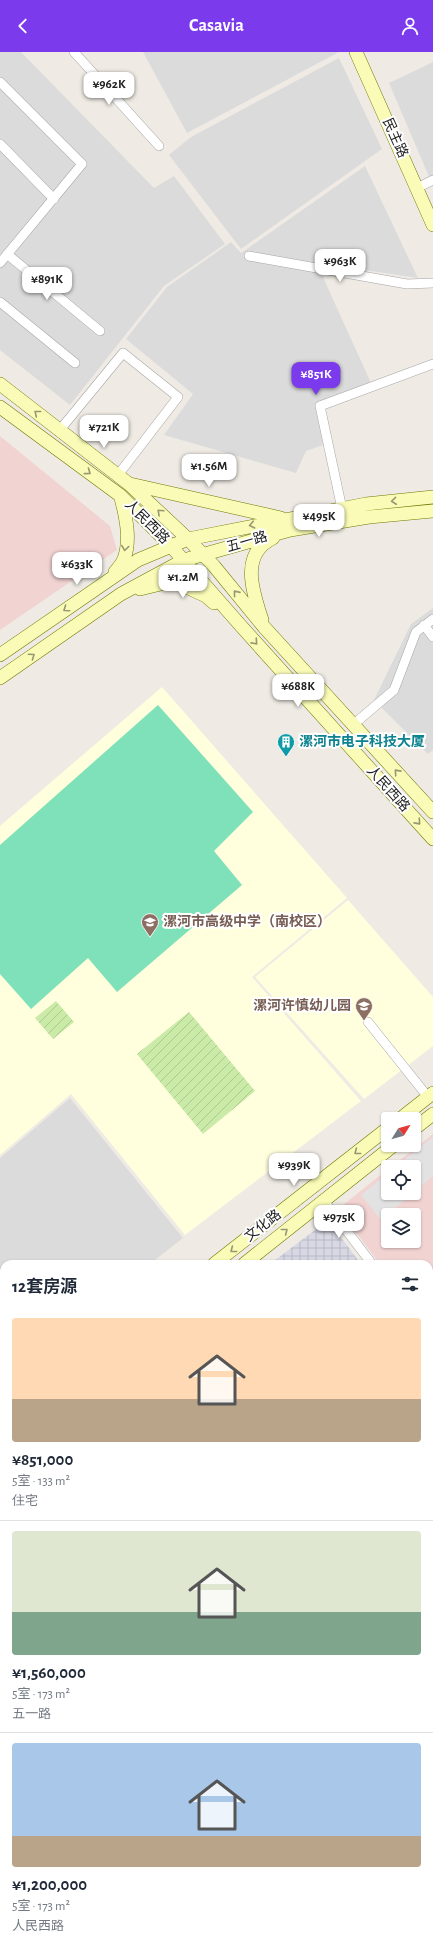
<!DOCTYPE html>
<html lang="zh">
<head>
<meta charset="utf-8">
<style>
	body { margin:0; font-family:"Alegreya Sans","Noto Sans SC",sans-serif; background:#f6f6f7; color:#1f2937; height:100vh; display:flex; flex-direction:column; font-size:15px; white-space:nowrap }
	* { box-sizing:border-box; margin:0 }
	p { font-size:13px; color:#747a83 }
	.icon { flex:none; width:22px; height:22px; fill:none; stroke:currentColor; stroke-width:2; stroke-linecap:round; stroke-linejoin:round }
	.map { position:relative; flex:1; overflow:hidden }
	.sheet { position:absolute; left:0px; top:1208px; width:433px; height:692px; display:flex; flex-direction:column; background:#fff; border-radius:12px 12px 0 0; box-shadow:0 1px 3px #0004 }
	.sheet>* { flex:none }
	.needle { width:26px; rotate:53deg }
	.buttons { position:absolute; left:381px; top:1060px; display:grid; gap:8px }
	.buttons a { display:grid; place-items:center; width:40px; height:40px; border-radius:4px; background:#fff; box-shadow:0 1px 3px #0004; font-size:20px }
	.price { position:absolute; translate:-50% -34px; padding:0 9px; border-radius:8px; background:#fff; color:#222; font-size:13px; line-height:26px; filter:drop-shadow(0 1px 2px #0008) }
	.price::after { content:''; position:absolute; left:50%; top:24px; width:12px; height:9px; margin-left:-6px; background:inherit; clip-path:polygon(0 0,100% 0,50% 100%) }
	.price.selected { background:#7c3aed; color:#fff }
	ul { padding:0; list-style:none }
	li { display:grid; align-content:center; gap:8px; height:212px; padding:0 12px }
	li+li { border-top:1px solid #e0e1e3 }
	li span { display:grid; place-items:center; height:124px; border-radius:4px; color:#555 }
	li>.icon { margin-inline-start:auto }
	span .icon { width:72px; height:72px; fill:#fffc; stroke-width:1 }
	li b { font-size:17px }
	h2 { display:flex; justify-content:space-between; align-items:center; height:48px; padding:0 12px; font-size:17px }
	header { display:flex; justify-content:space-between; align-items:center; height:52px; padding:0 12px; background:#7c3aed; color:#fff; font-size:18px; font-weight:600 }
	.map>svg:first-child { display:block }
	.residential { fill:#dcdbdb }
	.commercial { fill:#f1d3d2; fill-rule:evenodd }
	.education { fill:#fffedd }
	.garden { fill:url(#garden-furrows) }
	.pitch { fill:#7fe1b9 }
	.parking { fill:#e2e2e2 }
	.plaza { fill:url(#plaza-grid) }
	.lines { fill:none; stroke-linecap:round; stroke-linejoin:round }
	.street-casing { stroke:#a5a5a5; stroke-width:10 }
	.secondary-casing { stroke:#6e7902; stroke-width:14 }
	.street { stroke:#fff; stroke-width:9 }
	.secondary { stroke:#f9fbb6; stroke-width:13 }
	.oneway { stroke:#969872 }
	.labels { text-anchor:middle; dominant-baseline:central; stroke-width:4; stroke-linejoin:round; paint-order:stroke }
	.street-label { font-size:14px; fill:#1e1e1e; stroke:#fff }
	.culture-label { font-size:14px; font-weight:bold; fill:#0d838f; stroke:#fff; text-anchor:start }
	.education-label { font-size:14px; font-weight:bold; fill:#785e54; stroke:#fff; text-anchor:start }
</style>
</head>
<body>
<header><svg class="icon" aria-label="back" viewBox="0 0 24 24"><path d="M15 5l-7 7 7 7"/></svg>Casavia<svg class="icon" aria-label="person" viewBox="0 0 24 24"><circle cx="12" cy="8" r="4"/><path d="M4 21q1-7 8-7t8 7"/></svg></header>
<div class="map">
<svg width="433" height="1900" viewBox="0 0 433 1900">
	<defs>
		<pattern id="garden-furrows" width="10" height="10" patternUnits="userSpaceOnUse"><rect width="10" height="10" fill="#caeba8"/><path d="M-1 1l2-2M0 10L10 0M9 11l2-2" fill="none" stroke="#adc990"/></pattern>
		<pattern id="plaza-grid" width="8" height="8" patternUnits="userSpaceOnUse"><rect width="8" height="8" fill="#d8d8e5"/><path d="M0 4h8M4 0v8" fill="none" stroke="#b9b9c4"/></pattern>
	</defs>
	<rect width="100%" height="100%" fill="#efebe4"/>
	<!-- residential -->
	<path class="residential" d="M 0,0 L 21,0 L 154,136 L 174,124 L 225,192 L 164,234 L 70,353 L 0,298 Z
		M 143,0 L 339,0 L 187,81 Z
		M 339,6 L 382,97 L 241,197 L 169,103 L 191,85 Z
		M 433,10 L 433,134 L 389,31 Z
		M 365,114 L 418,226 L 344,215 L 322,223 L 371,331 L 315,351 L 323,393 L 306,399 L 296,421 L 164,383 L 193,342 L 126,287 L 167,235 L 231,190 L 241,201 Z
		M 433,556 L 433,698 L 428,702 L 374,648 L 411,572 Z
		M 70,1046 L 183,1186 L 150,1212 L 4,1212 L 4,1222 L 0,1217 L 0,1106 Z
		M 0,1635 L 4,1640 L 4,1740 L 0,1743 Z
		M 429,1651 L 433,1656 L 433,1779 L 429,1782 Z"/>
	<!-- commercial -->
	<path class="commercial" d="M 0,384 L 110,474 L 117,498 L 0,578 Z
		M 433,1082 L 433,1282 L 429,1277 L 429,1212 L 380,1212 L 338,1157 L 388,1117 L 388,1141 L 414,1141 L 414,1115 L 391,1115 ZM 388,1163 L 414,1163 L 414,1189 L 388,1189 Z"/>
	<!-- education -->
	<path class="education" d="M 162,635 L 347,846 L 252,925 L 361,1049 L 185,1183 L 71,1042 L 0,1103 L 0,774 Z
		M 348,848 L 433,945 L 433,994 L 364,1047 L 255,925 Z
		M 433,1600 L 433,1651 L 429,1645 L 429,1603 Z"/>
	<!-- garden -->
	<path class="garden" d="M 56,949 L 74,970 L 53,987 L 35,966 Z
		M 189,960 L 255,1039 L 203,1082 L 137,1002 Z"/>
	<!-- pitch -->
	<path class="pitch" d="M 158,653 L 253,760 L 214,799 L 242,833 L 117,940 L 88,906 L 31,957 L 0,922 L 0,793 Z
		M 433,1407 L 433,1527 L 429,1530 L 429,1409 Z"/>
	<!-- parking -->
	<path class="parking" d="M 433,1085 L 433,1124 L 414,1140 L 414,1115 L 395,1115 Z
		M 388,1121 L 388,1141 L 413,1141 L 381,1168 L 361,1143 Z
		M 433,1365 L 433,1403 L 429,1406 L 429,1368 Z"/>
	<!-- plaza -->
	<path class="plaza" d="M 328,1168 L 361,1212 L 270,1212 Z
		M 429,1302 L 433,1307 L 433,1365 L 429,1368 Z
		M 4,1417 L 4,1529 L 0,1524 L 0,1420 Z
		M 433,1527 L 433,1596 L 429,1599 L 429,1530 Z"/>
	<g class="lines">
		<!-- street casing -->
		<g class="street-casing">
			<path id="street" d="M 74,0 L 159,94
				M 0,30 L 82,112 L 0,211
				M 0,92 L 54,147
				M 417,136 L 433,128
				M 7,202 L 100,279
				M 249,204 L 407,232 L 433,231
				M 0,250 L 75,311
				M 59,379 L 123,301 L 178,345 L 118,423
				M 342,457 L 320,354 L 433,312
				M 424,573 L 433,585
				M 354,672 L 394,638 L 416,580 L 433,567
				M 368,970 L 428,1045
				M 324,1149 L 372,1212
				M 429,1288 L 433,1293
				M 429,1387 L 433,1384
				M 0,1700 L 4,1705
				M 0,1847 L 4,1853
				M 35,1896 L 37,1900"/>
		</g>
		<!-- secondary casing -->
		<g class="secondary-casing">
			<path id="secondary" d="M 356,0 L 433,173
				M 0,332 L 129,432 L 188,487 L 214,514 L 264,575 L 433,760
				M 0,355 L 121,444 L 170,493 L 241,574 L 433,787
				M 130,432 L 281,466
				M 115,520 C 118,516 122,512 124,507 C 131,488 126,465 121,446
				M 140,537 L 173,529 L 206,544 L 214,551
				M 262,568 C 253,540 239,502 273,486
				M 0,603 L 138,508 L 188,487 L 366,452 L 433,445
				M 0,626 L 121,542 L 184,508 L 290,478 L 369,465 L 433,459
				M 400,1067 L 433,1041
				M 414,1077 L 433,1062
				M 214,1212 L 388,1076
				M 244,1212 L 394,1093
				M 0,1379 L 4,1375
				M 0,1403 L 4,1399
				M 0,1554 L 4,1560
				M 0,1574 L 4,1572
				M 0,1588 L 4,1593
				M 429,1842 L 433,1839
				M 429,1862 L 433,1860
				M 215,1896 L 218,1900
				M 242,1896 L 245,1900
				M 345,1900 L 351,1896
				M 375,1900 L 380,1896"/>
		</g>
		<!-- street -->
		<use href="#street" class="street"/>
		<!-- secondary -->
		<use href="#secondary" class="secondary"/>
	</g>
	<!-- one-way arrows -->
	<defs><path id="oneway-chevron" d="M-2-3.5L2.5 0L-2 3.5" fill="none" stroke-width="1.6" stroke-linecap="round" stroke-linejoin="round"/></defs>
	<g class="oneway">
		<use href="#oneway-chevron" transform="translate(37 361) rotate(-141)"/>
		<use href="#oneway-chevron" transform="translate(88 420) rotate(36)"/>
		<use href="#oneway-chevron" transform="translate(394 449) rotate(174)"/>
		<use href="#oneway-chevron" transform="translate(160 460) rotate(-137)"/>
		<use href="#oneway-chevron" transform="translate(252 473) rotate(168)"/>
		<use href="#oneway-chevron" transform="translate(125 496) rotate(98)"/>
		<use href="#oneway-chevron" transform="translate(236 541) rotate(-129)"/>
		<use href="#oneway-chevron" transform="translate(66 557) rotate(145)"/>
		<use href="#oneway-chevron" transform="translate(255 590) rotate(48)"/>
		<use href="#oneway-chevron" transform="translate(32 604) rotate(-35)"/>
		<use href="#oneway-chevron" transform="translate(397 720) rotate(-132)"/>
		<use href="#oneway-chevron" transform="translate(418 770) rotate(48)"/>
		<use href="#oneway-chevron" transform="translate(357 1100) rotate(142)"/>
		<use href="#oneway-chevron" transform="translate(285 1179) rotate(-38)"/>
		<use href="#oneway-chevron" transform="translate(233 1198) rotate(142)"/>
	</g>
	<!-- icons -->
	<defs>
		<g id="building-pin" transform="scale(0.9)"><path d="M0 17L-7.5 6A9.5 9.5 0 1 1 7.5 6Z" fill="#0f9aa8" stroke="#fff"/><path d="M-4-6H4V6H1V3H-1V6H-4ZM-2.5-4.3h1.7v1.8h-1.7ZM.8-4.3h1.7v1.8H.8ZM-2.5-1h1.7V.8h-1.7ZM.8-1h1.7V.8H.8Z" fill="#fff"/></g>
		<g id="school-pin" transform="scale(0.9)"><path d="M0 17L-7.5 6A9.5 9.5 0 1 1 7.5 6Z" fill="#8d6e63" stroke="#fff"/><path d="M0-5L7-2L0 1L-7-2ZM-4 1L0 2.5L4 1V4Q0 6-4 4Z" fill="#fff"/></g>
	</defs>
	<g fill-rule="evenodd">
		<use href="#building-pin" x="286" y="690"/>
		<use href="#school-pin" x="150" y="870"/>
		<use href="#school-pin" x="364" y="954"/>
	</g>
	<g class="labels">
		<!-- street labels -->
		<g class="street-label">
			<text transform="translate(395 86) rotate(66)">民主路</text>
			<text transform="translate(147 470) rotate(45)">人民西路</text>
			<text transform="translate(247 490) rotate(-16)">五一路</text>
			<text transform="translate(388 737) rotate(48)">人民西路</text>
			<text transform="translate(263 1174) rotate(-38)">文化路</text>
		</g>
		<!-- culture labels -->
		<g class="culture-label">
			<text x="299" y="690">漯河市电子科技大厦</text>
		</g>
		<!-- education labels -->
		<g class="education-label">
			<text x="163" y="870">漯河市高级中学（南校区）</text>
			<text x="351" y="954" text-anchor="end">漯河许慎幼儿园</text>
		</g>
	</g>
</svg>
<div class="buttons">
<a><svg class="needle" viewBox="-14 -14 28 28"><path d="M0-13l5 13h-10z" fill="#e53935"/><path d="M0 13l5-13h-10z" fill="#747a83"/></svg></a>
<a><svg class="icon" aria-label="locate" viewBox="0 0 24 24"><circle cx="12" cy="12" r="6"/><path d="M12 2v4M12 18v4M2 12h4M18 12h4"/></svg></a>
<a><svg class="icon" aria-label="layers" viewBox="0 0 24 24"><path d="M12 4l9 5-9 5-9-5zM3 14l9 5 9-5"/></svg></a>
</div>
<b class="price" style="left:109px;top:54px">¥962K</b>
<b class="price" style="left:340px;top:231px">¥963K</b>
<b class="price" style="left:47px;top:249px">¥891K</b>
<b class="price selected" style="left:316px;top:344px">¥851K</b>
<b class="price" style="left:104px;top:397px">¥721K</b>
<b class="price" style="left:209px;top:436px">¥1.56M</b>
<b class="price" style="left:319px;top:486px">¥495K</b>
<b class="price" style="left:77px;top:534px">¥633K</b>
<b class="price" style="left:183px;top:547px">¥1.2M</b>
<b class="price" style="left:298px;top:656px">¥688K</b>
<b class="price" style="left:294px;top:1135px">¥939K</b>
<b class="price" style="left:339px;top:1187px">¥975K</b>
<section class="sheet">
<h2>12套房源<svg class="icon" aria-label="filters" viewBox="0 0 24 24"><path d="M4 7h16M4 17h16"/><circle cx="9" cy="7" r="2"/><circle cx="15" cy="17" r="2"/></svg></h2>
<ul>
<li><span style="background:linear-gradient(#ffd9b3 65%,#b9a48a 0)"><svg class="icon" aria-label="home" viewBox="0 0 24 24"><path d="M3 11l9-7 9 7M6 9v11h12V9"/></svg></span><div><b>¥851,000</b><p>5室 · 133 m²</p><p>住宅</p></div></li>
<li><span style="background:linear-gradient(#dfe7d0 65%,#7fa58c 0)"><svg class="icon" aria-label="home" viewBox="0 0 24 24"><path d="M3 11l9-7 9 7M6 9v11h12V9"/></svg></span><div><b>¥1,560,000</b><p>5室 · 173 m²</p><p>五一路</p></div></li>
<li><span style="background:linear-gradient(#a9c7e8 75%,#b9a48a 0)"><svg class="icon" aria-label="home" viewBox="0 0 24 24"><path d="M3 11l9-7 9 7M6 9v11h12V9"/></svg></span><div><b>¥1,200,000</b><p>5室 · 173 m²</p><p>人民西路</p></div></li>
</ul>
</section>
</div>
</body>
</html>
